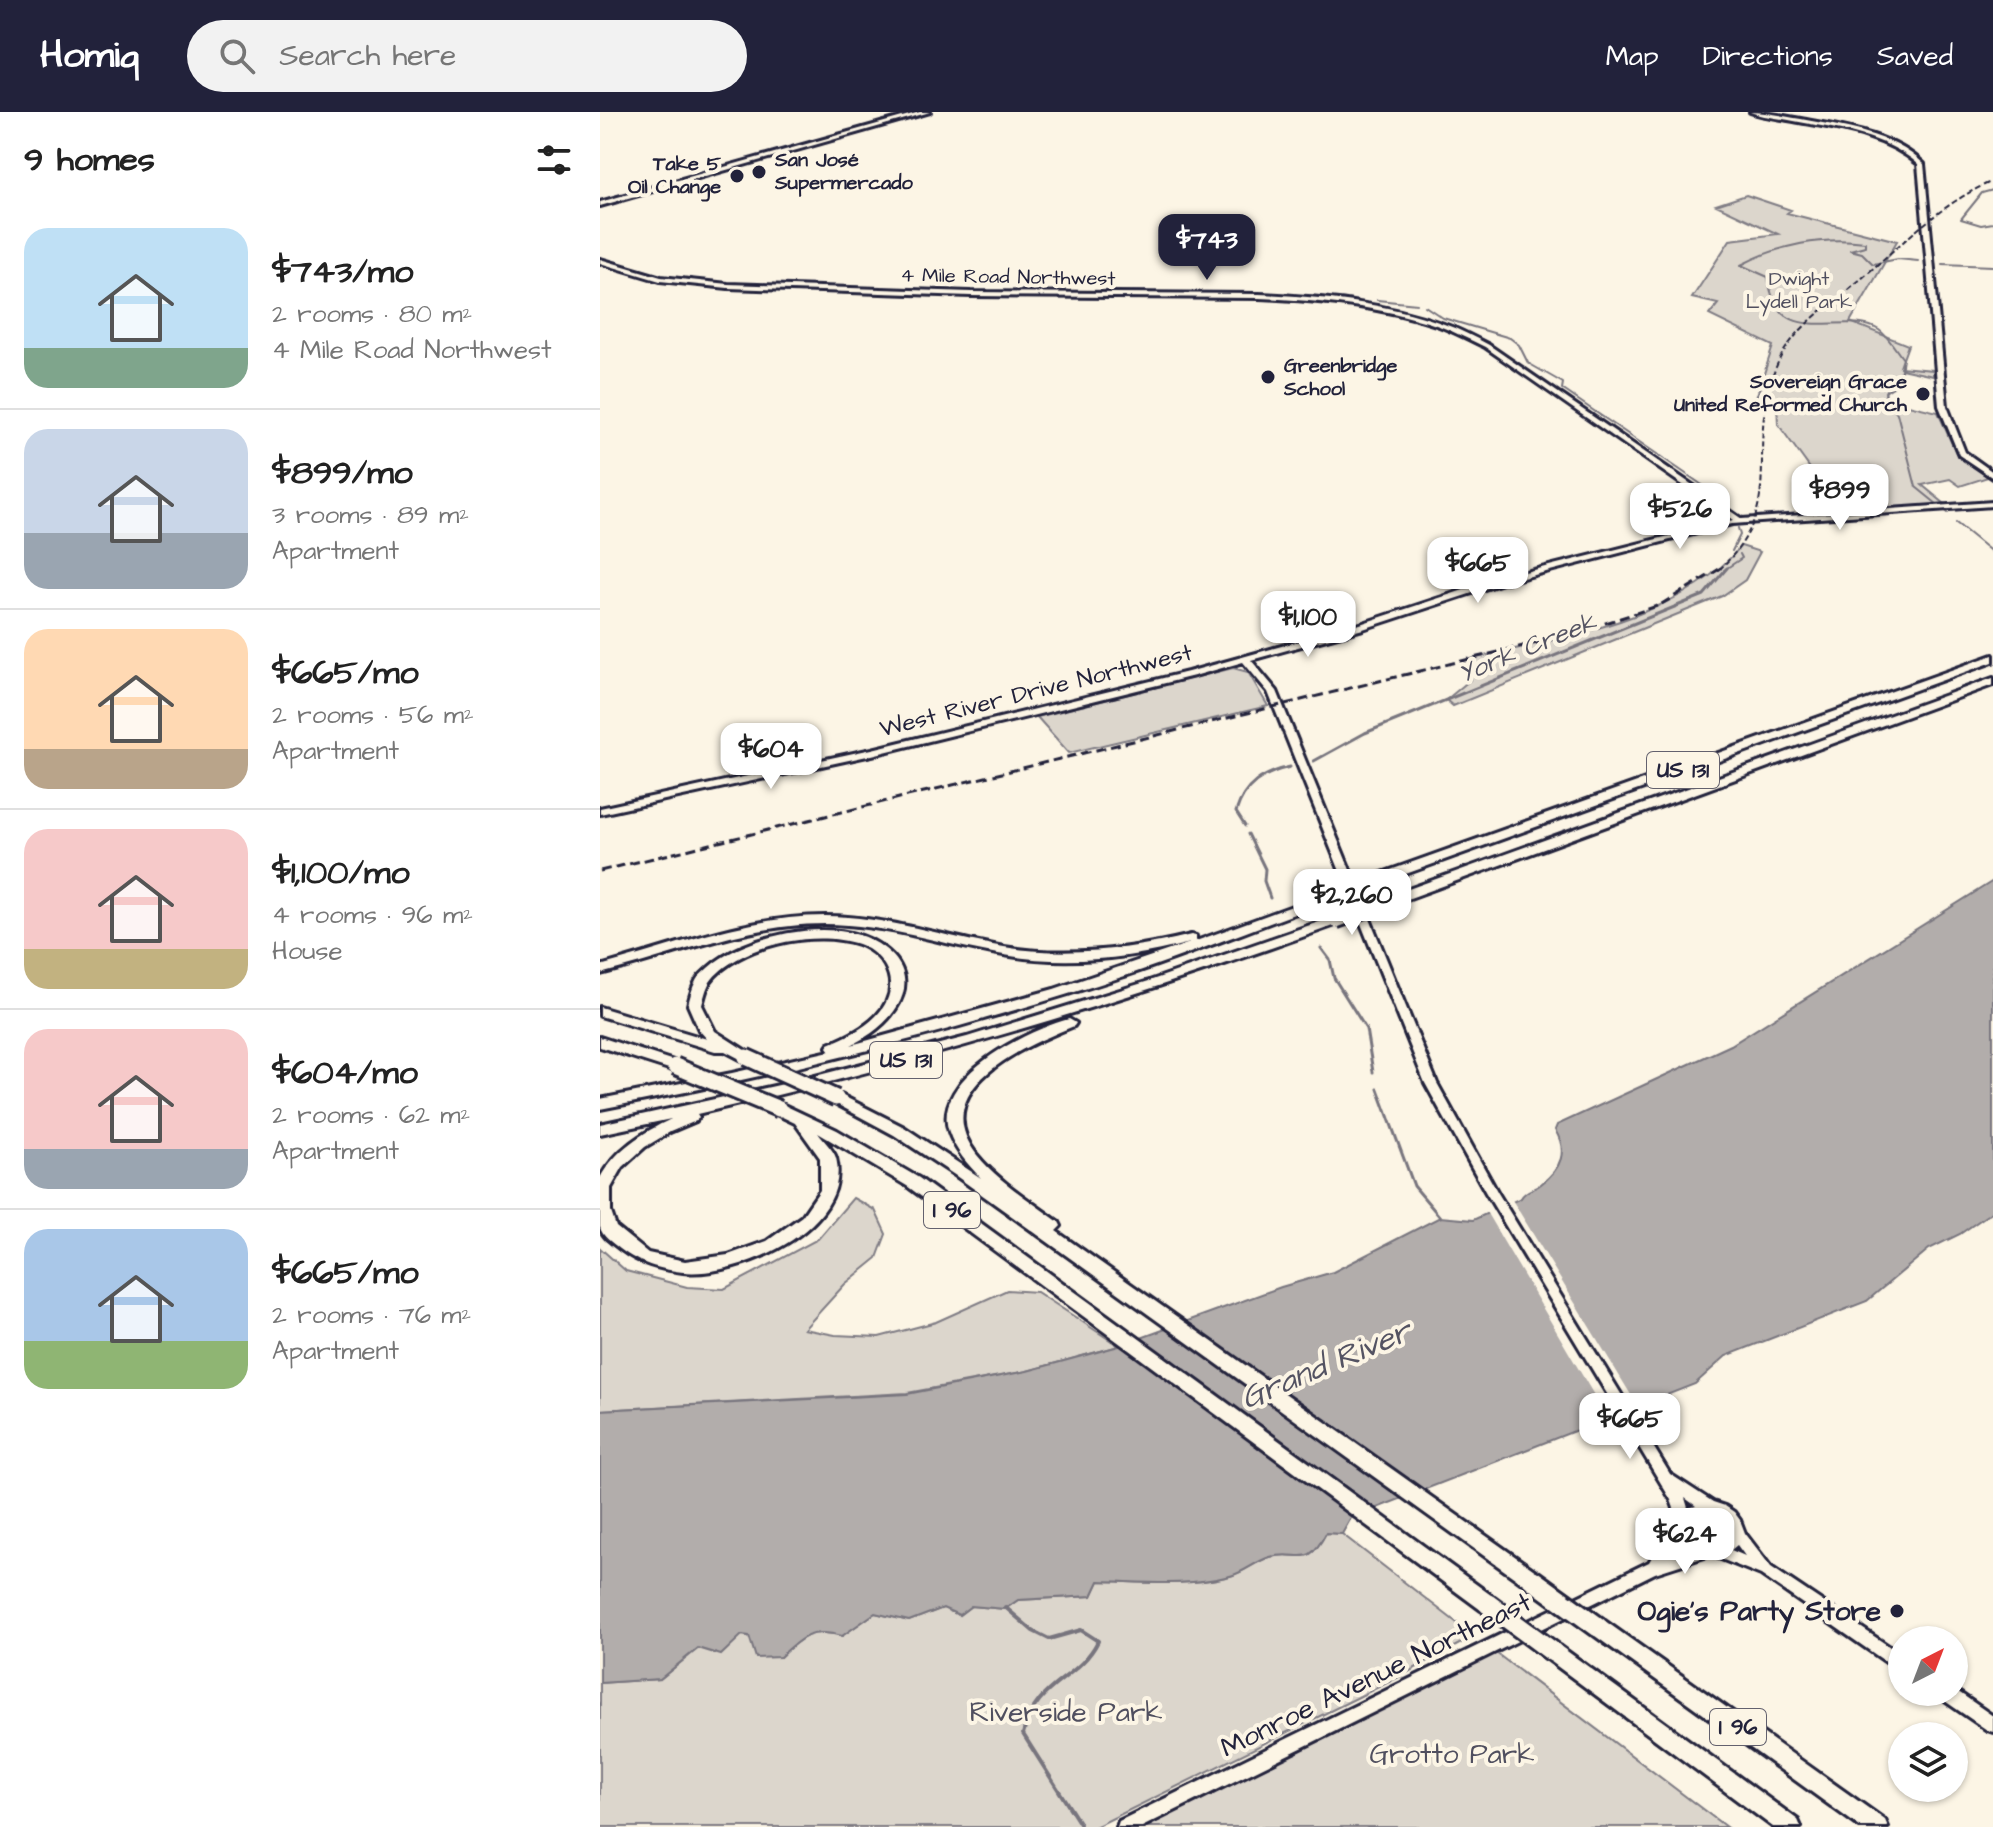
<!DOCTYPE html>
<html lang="en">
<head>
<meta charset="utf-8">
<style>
	body { margin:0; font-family:"Architects Daughter",sans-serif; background:#f2f2f2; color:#222; height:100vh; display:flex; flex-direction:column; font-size:30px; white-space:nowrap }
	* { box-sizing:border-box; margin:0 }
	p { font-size:26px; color:#767676 }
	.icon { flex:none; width:44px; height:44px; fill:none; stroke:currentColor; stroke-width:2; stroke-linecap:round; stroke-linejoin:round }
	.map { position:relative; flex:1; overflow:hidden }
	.side { display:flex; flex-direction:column; background:#fff; width:600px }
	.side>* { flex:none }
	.needle { width:52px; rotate:42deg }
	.tools { position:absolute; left:1288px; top:1514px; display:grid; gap:16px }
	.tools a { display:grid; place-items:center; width:80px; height:80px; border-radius:50%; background:#fff; box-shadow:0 2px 6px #0004; font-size:40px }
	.price { position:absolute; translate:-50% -68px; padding:0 18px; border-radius:16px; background:#fff; color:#222; font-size:26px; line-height:52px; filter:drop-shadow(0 2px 4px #0008) }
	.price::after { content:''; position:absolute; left:50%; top:48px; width:24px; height:18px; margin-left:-12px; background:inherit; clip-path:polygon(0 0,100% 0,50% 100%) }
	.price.selected { background:#22223b; color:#fff }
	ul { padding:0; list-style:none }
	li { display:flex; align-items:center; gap:24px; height:200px; padding:0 24px }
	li+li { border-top:2px solid #e0e0e0 }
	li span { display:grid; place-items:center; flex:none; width:224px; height:160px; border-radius:24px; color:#555 }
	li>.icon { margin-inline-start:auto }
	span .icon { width:96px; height:96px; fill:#fffc; stroke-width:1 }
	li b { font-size:34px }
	h2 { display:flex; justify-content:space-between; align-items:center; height:96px; padding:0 24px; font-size:34px }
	header { display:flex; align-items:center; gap:48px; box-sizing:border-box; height:112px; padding:0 40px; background:#22223b; color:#fff }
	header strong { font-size:38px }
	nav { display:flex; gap:44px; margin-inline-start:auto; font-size:28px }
	.search { width:560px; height:72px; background:#f2f2f2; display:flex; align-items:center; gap:20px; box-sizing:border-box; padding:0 28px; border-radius:44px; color:#767676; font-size:30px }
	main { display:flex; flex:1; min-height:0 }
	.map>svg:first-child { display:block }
	.green { fill:#dcd6cc; stroke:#7f7c84; stroke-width:2 }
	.water { fill:#b2adab; stroke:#78757e; stroke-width:2 }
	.pier { fill:#fcf5e5 }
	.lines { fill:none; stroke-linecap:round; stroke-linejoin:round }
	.stream-far2 { stroke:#78757e; stroke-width:2 }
	.stream-far1 { stroke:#78757e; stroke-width:3 }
	.stream { stroke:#78757e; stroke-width:4 }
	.secondary-casing { stroke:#22223b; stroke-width:6 }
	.highway-casing { stroke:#22223b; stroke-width:6 }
	.secondary { fill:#fcf5e5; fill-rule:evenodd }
	.highway { fill:#fcf5e5; fill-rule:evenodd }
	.rail-far1 { stroke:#22223b; stroke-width:2; stroke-dasharray:6 3; stroke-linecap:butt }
	.rail { stroke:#22223b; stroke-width:3; stroke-dasharray:10 5; stroke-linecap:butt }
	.highway-bridge-far2-casing { stroke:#22223b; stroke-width:17; stroke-linecap:butt }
	.highway-bridge-far1-casing { stroke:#22223b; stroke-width:21; stroke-linecap:butt }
	.highway-bridge-casing { stroke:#22223b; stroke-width:25; stroke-linecap:butt }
	.highway-bridge-far2 { stroke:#fcf5e5; stroke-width:12 }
	.highway-bridge-far1 { stroke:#fcf5e5; stroke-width:15 }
	.highway-bridge { stroke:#fcf5e5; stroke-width:19 }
	.poi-dot { fill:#22223b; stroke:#fcf5e5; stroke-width:3 }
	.labels { text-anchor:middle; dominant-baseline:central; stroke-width:8; stroke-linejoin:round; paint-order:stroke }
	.far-poi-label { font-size:20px; font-weight:bold; fill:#22223b; stroke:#fcf5e5; text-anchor:start }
	.far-street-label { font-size:20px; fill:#22223b; stroke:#fcf5e5 }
	.far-park-label { font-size:20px; fill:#504f5f; stroke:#fcf5e5 }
	.shield { fill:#fcf5e5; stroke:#63616e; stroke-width:2 }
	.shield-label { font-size:22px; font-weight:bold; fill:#22223b }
	.street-label { font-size:24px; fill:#22223b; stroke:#fcf5e5 }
	.water-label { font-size:26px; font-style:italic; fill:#545362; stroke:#fcf5e5 }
	.near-poi-label { font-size:28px; font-weight:bold; fill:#22223b; stroke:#fcf5e5; text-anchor:end }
	.near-street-label { font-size:28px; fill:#22223b; stroke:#fcf5e5 }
	.near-park-label { font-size:28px; fill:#504f5f; stroke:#fcf5e5 }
	.near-water-label { font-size:32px; font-style:italic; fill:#545362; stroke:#fcf5e5 }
</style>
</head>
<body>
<header>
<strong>Homiq</strong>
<div class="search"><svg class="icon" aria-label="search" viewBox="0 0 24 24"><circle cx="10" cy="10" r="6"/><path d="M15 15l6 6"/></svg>Search here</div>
<nav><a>Map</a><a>Directions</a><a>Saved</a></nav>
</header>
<main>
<section class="side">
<h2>9 homes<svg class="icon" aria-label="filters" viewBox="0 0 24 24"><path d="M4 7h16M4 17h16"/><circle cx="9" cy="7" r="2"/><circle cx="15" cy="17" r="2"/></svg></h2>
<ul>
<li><span style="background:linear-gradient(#bfe0f5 75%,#7fa58c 0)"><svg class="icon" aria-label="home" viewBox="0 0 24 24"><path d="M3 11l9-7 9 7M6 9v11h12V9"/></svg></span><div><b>$743/mo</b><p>2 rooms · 80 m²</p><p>4 Mile Road Northwest</p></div></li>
<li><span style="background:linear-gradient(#c9d6e8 65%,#9aa5b1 0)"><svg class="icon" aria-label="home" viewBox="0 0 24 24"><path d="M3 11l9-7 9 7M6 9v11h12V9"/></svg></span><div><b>$899/mo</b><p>3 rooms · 89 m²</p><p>Apartment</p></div></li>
<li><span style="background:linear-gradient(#ffd9b3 75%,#b9a48a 0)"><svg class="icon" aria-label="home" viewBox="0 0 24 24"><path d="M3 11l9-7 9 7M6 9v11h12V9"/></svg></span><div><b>$665/mo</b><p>2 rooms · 56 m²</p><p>Apartment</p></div></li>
<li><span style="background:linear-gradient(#f6c9c9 75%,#c2b280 0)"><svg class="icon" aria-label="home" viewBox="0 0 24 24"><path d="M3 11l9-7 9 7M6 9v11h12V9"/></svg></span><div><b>$1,100/mo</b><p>4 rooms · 96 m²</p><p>House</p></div></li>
<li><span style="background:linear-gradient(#f6c9c9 75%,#9aa5b1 0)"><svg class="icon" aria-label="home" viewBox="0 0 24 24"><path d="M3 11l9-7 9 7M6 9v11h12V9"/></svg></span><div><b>$604/mo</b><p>2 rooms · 62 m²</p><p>Apartment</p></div></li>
<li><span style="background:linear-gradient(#a9c7e8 70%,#8fb573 0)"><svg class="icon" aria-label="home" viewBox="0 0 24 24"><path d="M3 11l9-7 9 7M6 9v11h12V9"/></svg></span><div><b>$665/mo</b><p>2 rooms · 76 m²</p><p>Apartment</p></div></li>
</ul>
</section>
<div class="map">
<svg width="1393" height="1715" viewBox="0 0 1393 1715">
	<rect width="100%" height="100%" fill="#fcf5e5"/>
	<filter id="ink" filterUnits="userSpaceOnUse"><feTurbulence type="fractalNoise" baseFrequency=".0125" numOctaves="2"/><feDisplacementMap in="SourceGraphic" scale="16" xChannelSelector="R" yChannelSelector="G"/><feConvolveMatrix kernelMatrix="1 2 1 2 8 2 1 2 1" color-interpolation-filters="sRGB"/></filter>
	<g filter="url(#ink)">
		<!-- green -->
		<path class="green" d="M 1146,83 L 1191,98 L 1187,101 L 1297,129 L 1250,210 L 1308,233 L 1300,255 L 1333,258 L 1333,264 L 1301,257 L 1298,272 L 1285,280 L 1287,288 L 1338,300 L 1356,341 L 1388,365 L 1360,374 L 1350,367 L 1322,373 L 1345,392 L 1232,399 L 1205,363 L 1214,362 L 1178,312 L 1177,292 L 1156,286 L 1173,234 L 1109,203 L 1118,192 L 1092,186 L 1130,128 L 1178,122 L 1116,93 Z
			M 1141,434 L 1160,440 L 1145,468 L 1122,484 L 853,594 L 846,588 L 870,568 L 863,549 C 952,527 1081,509 1141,434 Z
			M 633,556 L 648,560 L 668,594 L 469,641 L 437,605 Z
			M 253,1086 L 275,1098 L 286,1122 L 277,1146 L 245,1172 L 204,1217 L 235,1223 L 279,1225 L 336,1210 L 407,1178 L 437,1180 L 519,1234 L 427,1259 L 307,1281 L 0,1298 L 0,1136 L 26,1159 L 87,1175 L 124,1177 L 218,1127 Z
			M 726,1421 L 742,1422 L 874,1524 L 799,1565 L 495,1715 L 0,1715 L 0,1571 L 60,1567 L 99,1536 L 141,1523 L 149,1524 L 180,1545 C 202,1524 212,1516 242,1524 L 275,1501 L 309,1509 L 343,1496 L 359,1503 L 371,1494 L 405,1497 L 418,1488 L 492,1484 L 499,1469 C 543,1470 587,1475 630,1464 C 645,1460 656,1449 670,1445 C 701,1437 706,1459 726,1421 Z
			M 896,1541 L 1126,1715 L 534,1715 Z"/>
		<!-- water -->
		<path class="water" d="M 1393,769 L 1393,1099 L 1360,1122 L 1329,1137 L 1267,1189 L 1126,1244 L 1095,1272 L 751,1406 L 742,1422 L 726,1421 C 706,1459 701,1437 670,1445 C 656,1449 645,1460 630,1464 C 587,1475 544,1470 499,1469 L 492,1484 L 418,1488 L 405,1497 L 371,1494 L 359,1503 L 343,1496 L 309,1509 L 275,1501 L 242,1524 C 212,1516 202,1524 180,1545 L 156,1546 L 149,1524 L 142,1523 L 121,1543 L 98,1536 L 60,1567 L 0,1571 L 0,1298 L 307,1282 L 427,1259 L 519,1234 L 681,1175 L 733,1160 L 840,1105 L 873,1108 L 921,1086 C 926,1077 934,1078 941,1072 C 962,1056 968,1039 955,1018 L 957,1013 L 1131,933 Z"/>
		<!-- pier -->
		<path class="pier" d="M 911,1086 L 1039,1296 L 1008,1307 L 885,1098 Z"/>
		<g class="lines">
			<!-- stream-far2 -->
			<path class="stream-far2" d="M 1393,78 L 1382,81 L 1361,107 L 1381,113 L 1393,111
				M 1318,149 L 1298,147 L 1273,152 L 1262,141 L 1250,138 L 1265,134 L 1265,130 C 1223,124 1178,133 1141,153 L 1168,165 C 1177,241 1244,196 1279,218 C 1288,224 1296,238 1303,247 L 1299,271 L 1286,277 L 1285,284 L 1297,301 L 1316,375 L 1348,401
				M 1342,152 L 1393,154
				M 777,188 L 817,192
				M 825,194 L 843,206 L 910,226 L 919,233 L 928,251 L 963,271 L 962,277 L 1130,392
				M 1356,411 L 1393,441
				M 1132,439 L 1140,423 L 1138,416
				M 1124,458 L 1142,446 L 1140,442"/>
			<!-- stream-far1 -->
			<path class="stream-far1" d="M 714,649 L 765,621 L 1104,483 L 1127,456
				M 645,714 L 636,700 C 644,673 663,661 690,655
				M 648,722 L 665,757 L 664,769 L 670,786
				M 721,836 L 730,848 L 734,866 L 766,917 L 773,960
				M 778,977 L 814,1074 L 840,1105"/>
			<!-- stream -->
			<path class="stream" d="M 405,1495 L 433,1519 L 449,1527 L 481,1518 L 498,1529 C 478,1569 435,1570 423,1622 L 480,1712"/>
			<!-- secondary casing -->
			<g class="secondary-casing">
				<path id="secondary" d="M 1150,0 C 1167,0 1184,4 1201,7 C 1243,15 1292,21 1324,52 L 1347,294 L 1365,340 L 1393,360 L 1393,366 L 1359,343 L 1339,294 L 1318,52 C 1285,23 1237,17 1194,9 C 1179,6 1164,5 1150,0 Z
					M 0,147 L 61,165 L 128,172 L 371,180 L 659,182 C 722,185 784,190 844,212 C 859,217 874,225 889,233 L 1142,407 L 1393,390 L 1393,394 L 1132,412 L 903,471 L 763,517 L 651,548 L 677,579 L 837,971 L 898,1081 L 1070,1362 L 1113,1390 L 1125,1394 L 1134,1400 L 1140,1408 L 1145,1421 L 1171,1455 L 1302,1543 L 1302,1559 L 1296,1557 L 1161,1463 L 1111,1443 L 1055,1461 L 542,1715 L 517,1715 L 519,1709 L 1049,1450 C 1058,1434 1071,1430 1079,1410 L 1071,1388 L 886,1081 L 825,971 L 668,580 L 643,550 L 594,564 L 272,643 L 0,702 L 0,696 L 272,637 L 588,560 L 757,513 L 897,467 L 1133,408 L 885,235 C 870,228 855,220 839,214 C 780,194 720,189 659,186 L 371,184 L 128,176 L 60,169 L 0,151 ZM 1085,1386 L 1096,1394 L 1088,1396 ZM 1109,1401 C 1120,1404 1128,1410 1130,1421 L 1119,1430 L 1101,1427 L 1092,1415 L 1095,1406 ZM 1085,1428 L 1092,1437 L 1074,1442 L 1081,1435 ZM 1137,1433 L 1145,1444 L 1131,1438 Z
					M 1354,1577 L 1393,1604 L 1393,1620 L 1387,1618 L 1339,1585 L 1337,1580 L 1354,1580 Z"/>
			</g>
			<!-- highway casing -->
			<g class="highway-casing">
				<path id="highway" d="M 320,0 L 330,0 L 0,94 L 0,90 Z
					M 1393,543 L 1393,550 L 778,772 L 773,773 L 766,769 L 768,766 Z
					M 1393,566 L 1393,573 L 788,794 L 778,794 L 776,791 L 778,788 Z
					M 728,781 L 733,782 L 735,785 L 733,788 C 664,812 597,840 528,863 C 355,920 179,963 0,997 L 0,987 L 132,961 L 230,939 L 227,935 L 229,932 C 246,925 263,917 276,904 C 302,878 290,845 258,832 C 216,817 137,833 110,870 C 106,876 104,886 102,893 L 115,919 L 151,942 L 153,945 L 151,948 L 146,950 L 125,939 L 115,939 L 0,904 L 0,895 L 107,927 L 99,918 L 88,893 C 90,885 92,876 96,869 C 98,864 104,860 108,856 C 143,824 226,806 269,827 C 333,859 300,910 251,933 L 454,877 L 590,831 C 529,847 466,854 404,843 C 344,833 286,812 225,812 C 147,812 74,844 0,862 L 0,854 C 74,834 148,804 225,804 C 286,804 345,825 404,835 C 467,845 530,838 591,823 L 596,824 L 596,829 Z
					M 736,804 L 741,805 L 743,808 L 741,811 C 530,888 316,952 97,1002 L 99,1005 L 96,1009 L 70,1020 L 45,1035 L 23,1055 L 11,1076 L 11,1100 L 16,1115 L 48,1141 L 85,1149 L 128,1143 L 167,1129 L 202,1104 L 220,1078 L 220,1046 L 195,1011 L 174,1001 L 171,997 L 179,992 L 184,993 L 237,1018 L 319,1066 L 895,1486 L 898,1492 L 895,1498 L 888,1500 L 881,1498 L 307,1074 L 218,1021 C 223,1028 234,1038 236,1046 C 253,1116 138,1166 83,1160 C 58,1157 40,1152 20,1137 C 13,1131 2,1125 0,1115 C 0,1100 0,1081 0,1066 C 16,1037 42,1021 71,1007 L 0,1022 L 0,1012 L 188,971 L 367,925 L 549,869 Z
					M 469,907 L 476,911 L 474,914 C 425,934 325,976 377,1043 C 399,1070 431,1089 459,1110 L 461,1114 L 456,1119 L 940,1462 L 943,1468 L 940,1474 L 933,1476 L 926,1474 L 356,1064 L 294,1023 L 231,989 L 228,986 L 231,983 L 241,983 L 304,1015 L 381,1066 C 368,1053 355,1038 349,1020 C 330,965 428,918 469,907 Z
					M 0,925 L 80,951 L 82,954 L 75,959 L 0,935 Z
					M 998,1507 L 1005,1509 L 1285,1708 L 1288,1715 L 1260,1715 L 991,1521 L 988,1515 L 991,1509 Z
					M 953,1531 L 960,1534 L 1198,1708 L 1201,1715 L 1173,1715 L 946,1546 L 943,1540 L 946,1534 Z"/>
			</g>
			<!-- secondary -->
			<use href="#secondary" class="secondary"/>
			<!-- highway -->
			<use href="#highway" class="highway"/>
			<!-- rail-far1 -->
			<path class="rail-far1" d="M 1119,458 C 1184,395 1150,352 1169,277 C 1173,261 1179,245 1189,232 C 1208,206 1237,187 1261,167 C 1303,131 1341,91 1393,69"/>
			<!-- rail -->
			<path class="rail" d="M 0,759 L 972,522 L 1060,493 L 1121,456"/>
			<!-- highway-bridge-far2 casing -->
			<g class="highway-bridge-far2-casing">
				<path id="highway-bridge-far2" d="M 735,782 L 773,769"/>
			</g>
			<!-- highway-bridge-far1 casing -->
			<g class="highway-bridge-far1-casing">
				<path id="highway-bridge-far1" d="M 728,785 L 741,780
					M 736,808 L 783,791
					M 146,945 L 236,986
					M 75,954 L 179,997"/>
			</g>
			<!-- highway-bridge casing -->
			<g class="highway-bridge-casing">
				<path id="highway-bridge" d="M 933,1468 L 998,1515
					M 888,1492 L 953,1540"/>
			</g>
			<!-- highway-bridge-far2 -->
			<use href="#highway-bridge-far2" class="highway-bridge-far2"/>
			<!-- highway-bridge-far1 -->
			<use href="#highway-bridge-far1" class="highway-bridge-far1"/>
			<!-- highway-bridge -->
			<use href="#highway-bridge" class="highway-bridge"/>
		</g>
	</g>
	<!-- markers -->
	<g class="poi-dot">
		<circle cx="159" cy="60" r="8"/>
		<circle cx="137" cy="64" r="8"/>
		<circle cx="668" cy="265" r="8"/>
		<circle cx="1323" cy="282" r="8"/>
		<circle cx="1297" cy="1499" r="8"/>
	</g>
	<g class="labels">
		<!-- far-poi labels -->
		<g class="far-poi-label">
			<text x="175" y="48">San José<tspan x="175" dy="23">Supermercado</tspan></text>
			<text x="121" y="52" text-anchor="end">Take 5<tspan x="121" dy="23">Oil Change</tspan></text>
			<text x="684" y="254">Greenbridge<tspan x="684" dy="23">School</tspan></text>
			<text x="1307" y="270" text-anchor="end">Sovereign Grace<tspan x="1307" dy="23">United Reformed Church</tspan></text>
		</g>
		<!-- far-street labels -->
		<g class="far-street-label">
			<text transform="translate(408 165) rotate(1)">4 Mile Road Northwest</text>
		</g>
		<!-- far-park labels -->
		<g class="far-park-label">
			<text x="1199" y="167">Dwight<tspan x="1199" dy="23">Lydell Park</tspan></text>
		</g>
		<!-- shield labels -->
		<g class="shield">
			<rect x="1047" y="640" width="72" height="36" rx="6"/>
			<rect x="270" y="930" width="72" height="36" rx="6"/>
			<rect x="324" y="1080" width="56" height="36" rx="6"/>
			<rect x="1110" y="1597" width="56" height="36" rx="6"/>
		</g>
		<g class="shield-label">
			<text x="1083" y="658">US 131</text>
			<text x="306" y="948">US 131</text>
			<text x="352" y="1098">I 96</text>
			<text x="1138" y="1615">I 96</text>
		</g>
		<!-- street labels -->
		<g class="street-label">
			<text transform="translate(436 579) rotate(-14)">West River Drive Northwest</text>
		</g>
		<!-- water labels -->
		<g class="water-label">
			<text transform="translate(927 536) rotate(-22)">York Creek</text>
		</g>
		<!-- near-poi labels -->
		<g class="near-poi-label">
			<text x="1281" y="1499">Ogie's Party Store</text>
		</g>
		<!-- near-street labels -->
		<g class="near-street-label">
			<text transform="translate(776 1563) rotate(-26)">Monroe Avenue Northeast</text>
		</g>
		<!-- near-park labels -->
		<g class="near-park-label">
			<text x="466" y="1600">Riverside Park</text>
			<text x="852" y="1642">Grotto Park</text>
		</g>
		<!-- near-water labels -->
		<g class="near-water-label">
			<text transform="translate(726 1253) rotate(-23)">Grand River</text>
		</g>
	</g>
</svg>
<div class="tools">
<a><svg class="needle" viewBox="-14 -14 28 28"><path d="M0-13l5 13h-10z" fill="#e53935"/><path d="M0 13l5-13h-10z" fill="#767676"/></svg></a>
<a><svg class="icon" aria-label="layers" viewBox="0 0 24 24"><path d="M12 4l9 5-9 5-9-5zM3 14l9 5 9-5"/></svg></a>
</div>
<b class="price selected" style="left:607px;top:170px">$743</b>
<b class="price" style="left:1240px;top:420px">$899</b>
<b class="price" style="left:1080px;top:439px">$526</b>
<b class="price" style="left:878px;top:493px">$665</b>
<b class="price" style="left:708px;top:547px">$1,100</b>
<b class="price" style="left:171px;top:679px">$604</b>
<b class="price" style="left:752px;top:825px">$2,260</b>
<b class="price" style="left:1030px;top:1349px">$665</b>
<b class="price" style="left:1085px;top:1464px">$624</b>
</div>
</main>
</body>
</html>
